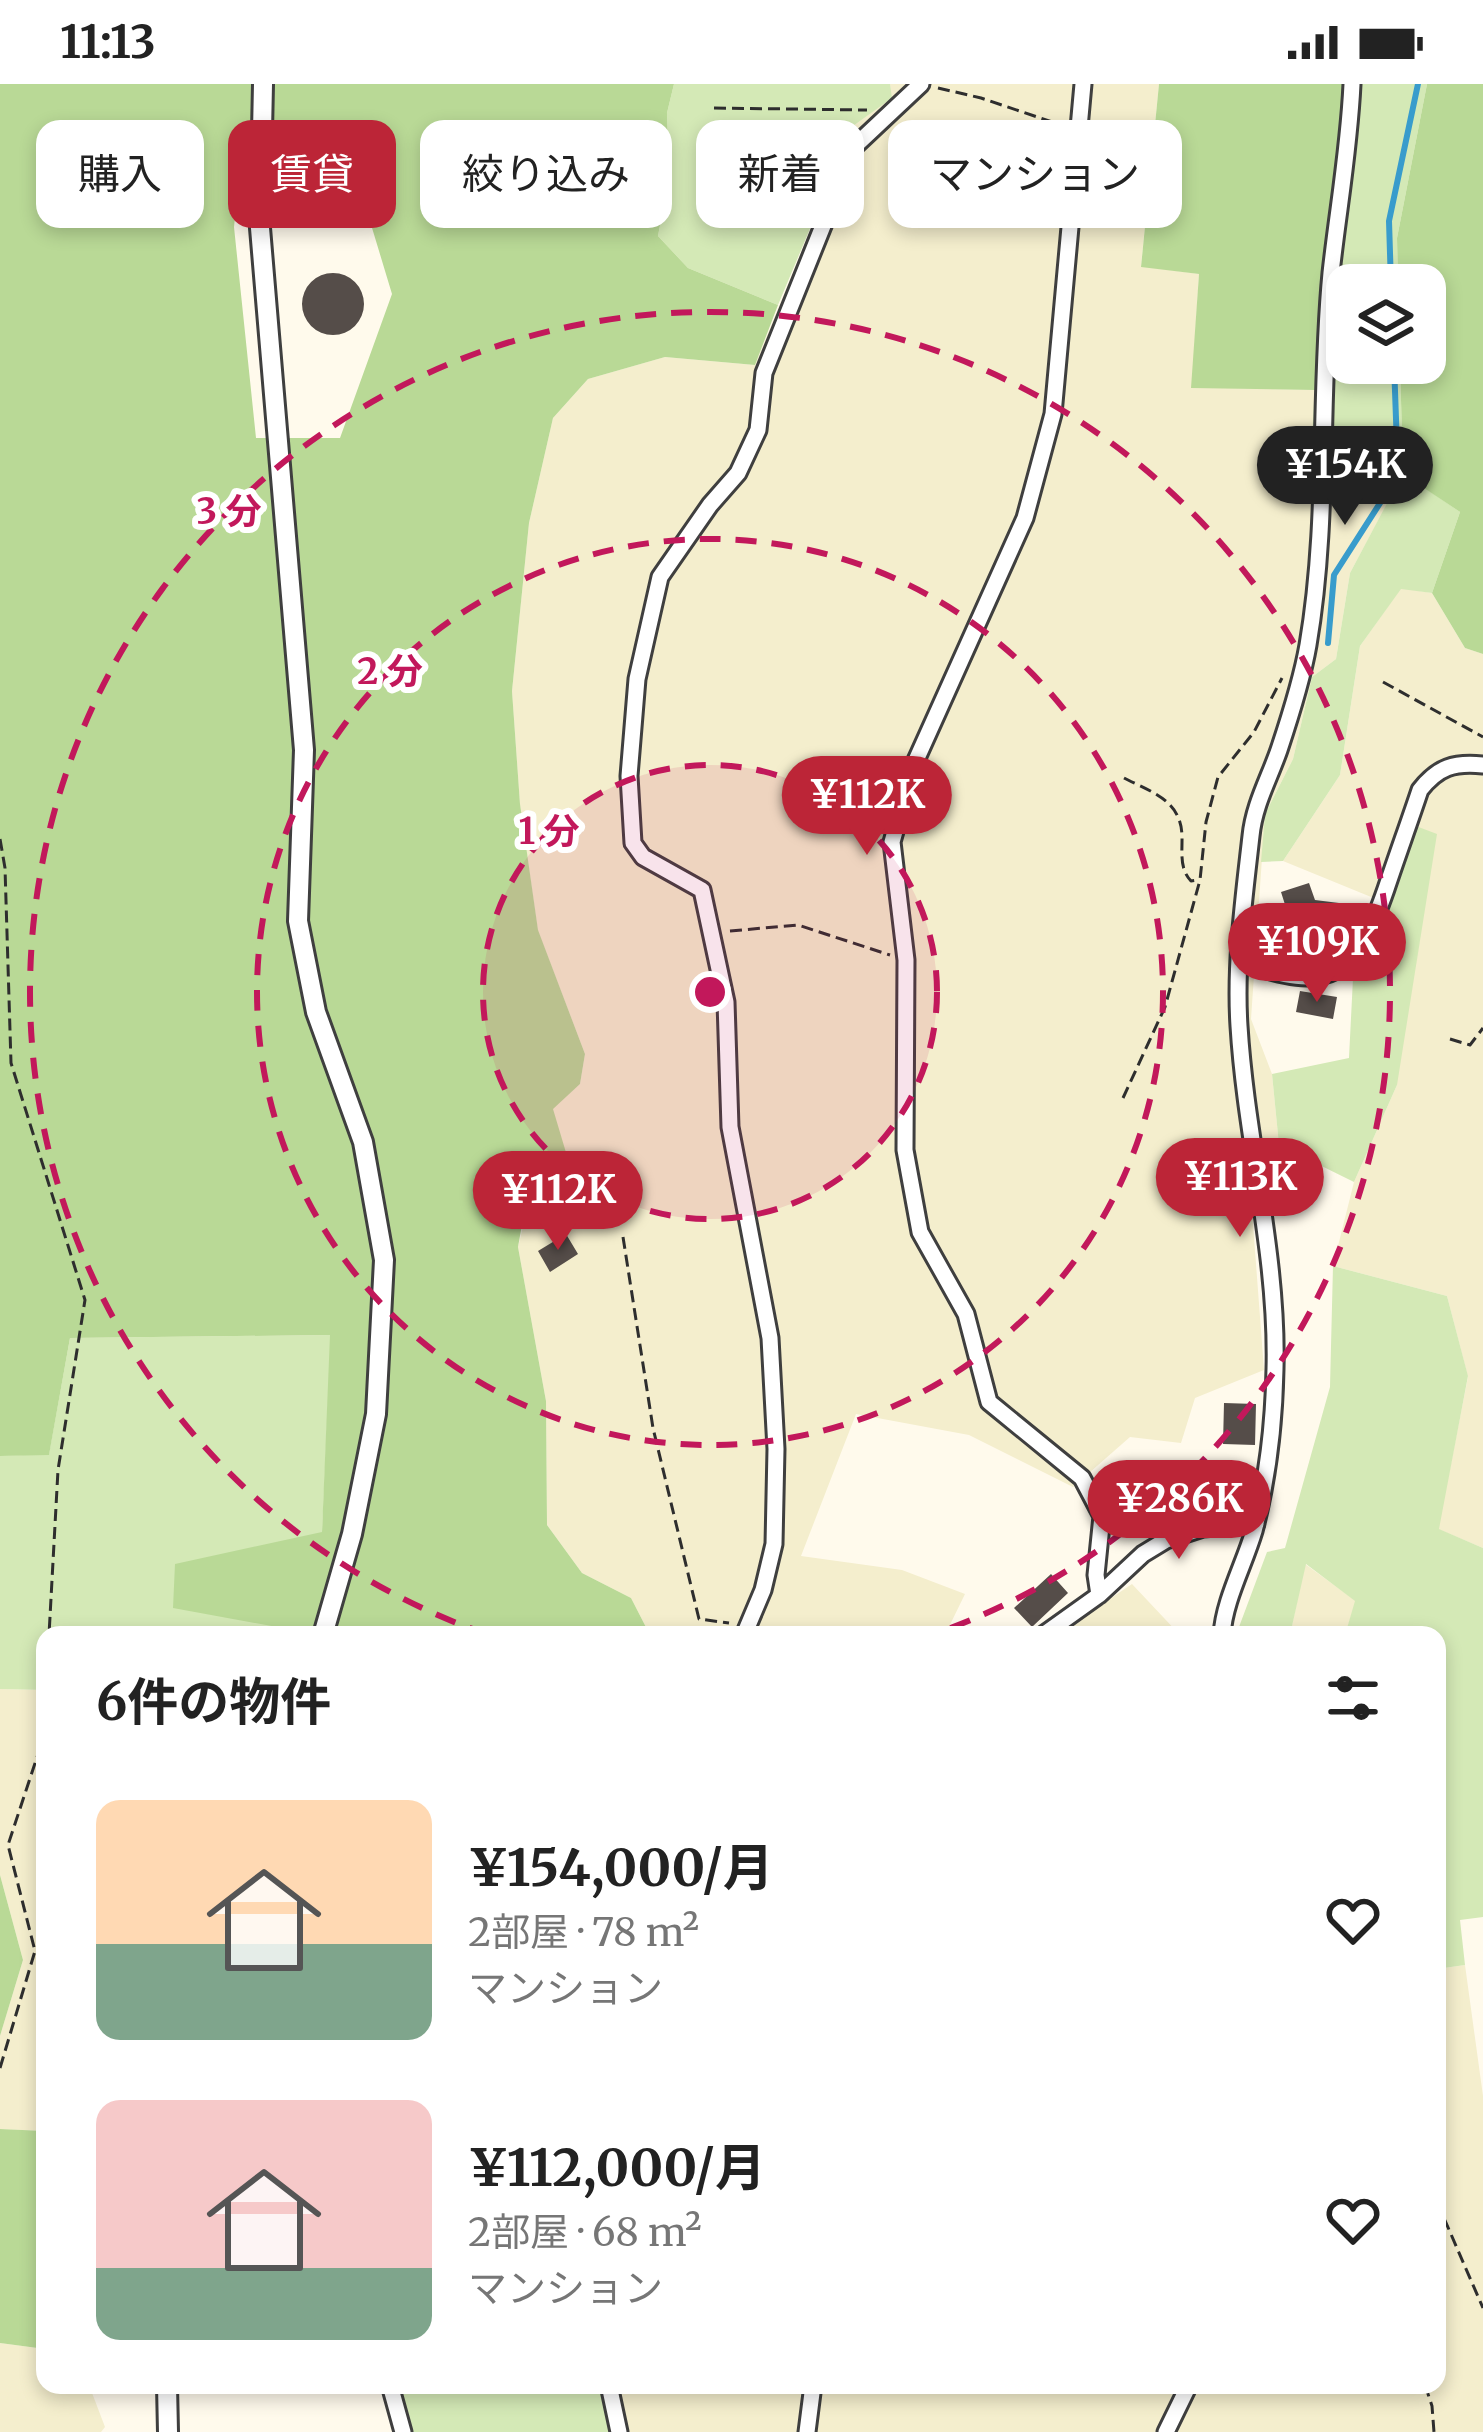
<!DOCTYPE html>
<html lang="ja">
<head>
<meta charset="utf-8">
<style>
	body { margin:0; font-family:Merriweather,"Noto Sans JP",serif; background:#f2f2f2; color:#222; height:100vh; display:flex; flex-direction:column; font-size:45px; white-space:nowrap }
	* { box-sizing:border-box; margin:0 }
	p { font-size:39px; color:#767676 }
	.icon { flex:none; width:66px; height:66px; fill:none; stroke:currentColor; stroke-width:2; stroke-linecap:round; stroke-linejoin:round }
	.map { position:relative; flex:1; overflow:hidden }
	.drawer { position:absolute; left:36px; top:1542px; width:1410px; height:768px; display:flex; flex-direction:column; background:#fff; border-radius:24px; box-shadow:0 6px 18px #0003 }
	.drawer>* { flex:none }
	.guide { position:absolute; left:36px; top:36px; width:1413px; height:108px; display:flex; gap:24px }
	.tools { position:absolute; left:1326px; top:180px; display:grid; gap:24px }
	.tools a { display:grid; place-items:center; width:120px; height:120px; border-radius:24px; background:#fff; box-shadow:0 6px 18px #0003; font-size:60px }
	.price { position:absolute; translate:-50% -102px; padding:0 27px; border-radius:42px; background:#bc2537; color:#fff; font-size:39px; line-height:78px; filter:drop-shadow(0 3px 6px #0008) }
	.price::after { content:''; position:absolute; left:50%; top:72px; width:36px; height:27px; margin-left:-18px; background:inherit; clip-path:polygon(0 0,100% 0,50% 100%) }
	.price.on { background:#222; color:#fff }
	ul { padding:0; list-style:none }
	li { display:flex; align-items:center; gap:36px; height:300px; padding:0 60px }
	li span { display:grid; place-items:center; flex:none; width:336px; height:240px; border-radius:24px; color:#555 }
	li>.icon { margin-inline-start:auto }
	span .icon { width:144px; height:144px; fill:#fffc; stroke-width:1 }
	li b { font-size:51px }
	h2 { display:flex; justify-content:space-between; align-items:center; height:144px; padding:0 60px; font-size:51px }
	.tag { padding:0 42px; border-radius:24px; background:#fff; box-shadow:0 6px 18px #0003; font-size:42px; line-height:108px }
	.tag.on { background:#bc2537; color:#fff }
	.status { display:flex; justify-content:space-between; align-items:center; height:84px; padding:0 60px; background:#fff; direction:ltr }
	.status svg { height:33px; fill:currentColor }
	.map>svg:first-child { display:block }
	.farmland { fill:#f4eecd }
	.green { fill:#d4e9b6 }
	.forest { fill:#b9d996; fill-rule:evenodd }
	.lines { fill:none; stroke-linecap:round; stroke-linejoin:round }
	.stream { stroke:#389ccc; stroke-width:6 }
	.building { fill:#554d49 }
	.minor-casing { stroke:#3f3f3f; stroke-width:21 }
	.tertiary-casing { stroke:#3f3f3f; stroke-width:24 }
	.path { stroke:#2e2e2e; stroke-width:3; stroke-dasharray:12 6; stroke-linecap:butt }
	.minor { stroke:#fff; stroke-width:15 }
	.tertiary { stroke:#fff; stroke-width:18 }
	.ring { fill:none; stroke:#c2185b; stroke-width:6; stroke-dasharray:21 15 }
	.centre { fill:#c2185b; stroke:#fff; stroke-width:6 }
	.ring-label { font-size:36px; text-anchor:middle; font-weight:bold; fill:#c2185b; stroke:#fff; stroke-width:12; stroke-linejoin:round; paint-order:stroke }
</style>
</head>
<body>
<div class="status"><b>11:13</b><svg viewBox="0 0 49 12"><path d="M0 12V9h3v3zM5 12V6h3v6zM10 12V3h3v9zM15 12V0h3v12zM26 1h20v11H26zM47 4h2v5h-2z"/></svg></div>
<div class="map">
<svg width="1483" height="2348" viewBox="0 0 1483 2348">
	<rect width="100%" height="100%" fill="#fffaec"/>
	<!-- farmland -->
	<path class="farmland" d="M 890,0 L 1159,0 L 1141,182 L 1199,190 L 1192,303 L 1315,306 L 1310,388 L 1403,390 L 1350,489 L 1336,575 L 1312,593 L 1293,675 L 1265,730 L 1251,935 L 1272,990 L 1279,1061 L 1252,1127 L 1264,1286 L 1195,1314 L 1181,1359 L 1130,1353 L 1073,1403 L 969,1351 L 856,1330 L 801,1472 L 902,1486 L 965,1510 L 945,1551 L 650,1551 L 631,1514 L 582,1489 L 547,1441 L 546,1317 L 518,1163 L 552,1025 L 580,1000 L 585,970 L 538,847 L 520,721 L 512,607 L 529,439 L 553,334 L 588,295 L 665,273 L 755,281 L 853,42 L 891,14 Z
		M 1401,504 L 1432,509 L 1465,564 L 1483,570 L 1483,1464 L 1438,1445 L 1468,1293 L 1447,1212 L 1333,1182 L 1354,1098 L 1397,1001 L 1376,815 L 1283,777 L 1340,691 L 1360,562 Z
		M 1305,1480 L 1356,1517 L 1345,1551 L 1290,1551 Z
		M 1132,1500 L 1180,1551 L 1056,1551 Z
		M 0,1605 L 45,1606 L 45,2047 L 0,2045 L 0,1952 L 23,1876 L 0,1791 Z
		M 1465,1881 L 1483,2012 L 1483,2348 L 609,2348 L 599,2301 L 1437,2301 L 1437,1885 Z
		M 0,2259 L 45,2265 L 45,2301 L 89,2301 L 105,2343 L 101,2348 L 0,2348 Z"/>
	<!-- green -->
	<path class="green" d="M 674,0 L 890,0 L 892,14 L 853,42 L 778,221 L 688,184 L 658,152 L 669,93 L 667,29 Z
		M 1342,0 L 1427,0 L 1397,154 L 1398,201 L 1347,201 L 1347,279 L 1400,279 L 1403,389 L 1460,428 L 1432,509 L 1401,505 L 1360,562 L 1340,691 L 1283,777 L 1261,778 L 1265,730 L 1293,675 L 1312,593 L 1336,575 L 1350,489 L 1402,391 L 1310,388 L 1321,194 L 1344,50 Z
		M 1400,736 L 1437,750 L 1397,1001 L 1354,1098 L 1279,1061 L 1272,990 L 1349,974 L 1353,894 Z
		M 1333,1182 L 1447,1212 L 1468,1292 L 1439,1445 L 1483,1464 L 1483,1833 L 1460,1836 L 1465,1881 L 1437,1885 L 1437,1551 L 1345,1551 L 1355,1517 L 1306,1480 L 1290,1551 L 1236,1551 L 1267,1468 L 1285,1464 L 1330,1303 Z
		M 331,1251 L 322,1449 L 293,1551 L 45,1551 L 45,1606 L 0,1605 L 0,1372 L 49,1370 L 70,1254 Z
		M 399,2301 L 599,2301 L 609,2348 L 413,2348 Z"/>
	<!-- forest -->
	<path class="forest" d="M 0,0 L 674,0 L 667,29 L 669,93 L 658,152 L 688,184 L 778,221 L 755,281 L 665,273 L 588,295 L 553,334 L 529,439 L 512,607 L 520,720 L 538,846 L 585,970 L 580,1000 L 553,1025 L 573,1092 L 525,1124 L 518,1163 L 546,1317 L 547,1441 L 582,1489 L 631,1514 L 650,1551 L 293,1551 L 293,1546 L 173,1524 L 175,1480 L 322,1448 L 330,1251 L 70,1254 L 49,1371 L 0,1372 ZM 347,61 L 392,210 L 340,354 L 256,354 L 234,143 L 242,65 Z
		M 1159,0 L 1342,0 L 1344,50 L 1321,194 L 1315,306 L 1191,304 L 1199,190 L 1141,183 Z
		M 1427,0 L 1483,0 L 1483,570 L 1465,564 L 1432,509 L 1460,428 L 1403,390 L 1400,279 L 1425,279 L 1425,201 L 1398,201 L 1397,154 Z
		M 0,1791 L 23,1876 L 0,1952 Z
		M 0,2045 L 45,2047 L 45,2265 L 0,2259 Z"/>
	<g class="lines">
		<!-- stream -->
		<path class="stream" d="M 1391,201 L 1389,137 L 1418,0
			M 1328,559 L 1334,491 L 1398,391 L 1394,279"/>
	</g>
	<!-- building -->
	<path class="building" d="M302 220a31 31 0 1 1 62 0a31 31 0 1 1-62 0Z
		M 1309,799 L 1315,816 L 1355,821 L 1352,845 L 1320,841 L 1294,849 L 1281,808 Z
		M 1300,907 L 1337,913 L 1333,935 L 1296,928 Z
		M 566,1150 L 578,1170 L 550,1188 L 538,1167 Z
		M 1224,1319 L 1256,1320 L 1255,1361 L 1223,1360 Z
		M 1143,1378 L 1166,1387 L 1154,1421 L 1131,1412 Z
		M 1051,1490 L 1068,1509 L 1032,1543 L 1014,1524 Z"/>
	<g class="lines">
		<!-- minor casing -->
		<g class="minor-casing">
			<path id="minor" d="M 1083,0 L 1053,330 L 1025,434 L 913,683 L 892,758 L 906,876 L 905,1066 L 920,1148 L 966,1230 L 989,1318 L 1082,1394 L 1102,1432 L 1096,1491 L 1099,1511
				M 1240,877 C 1330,911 1356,892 1386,805 C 1397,772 1409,739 1420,706 C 1438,683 1454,678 1483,681
				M 744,1551 L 763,1506 L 774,1460 L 776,1365 L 770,1254 L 730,1043 L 726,918 L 702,806 L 643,773 L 633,759 L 629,692 L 637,595 L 660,493 L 710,421 L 738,389 L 758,346 L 764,289 L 855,62 L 921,0
				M 1043,1551 L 1099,1511 L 1143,1470 L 1166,1456 L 1203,1444 L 1256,1440
				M 1222,1551 C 1224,1517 1244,1481 1254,1447 C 1267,1397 1274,1338 1275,1285 C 1278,1170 1246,1057 1239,942 C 1235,879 1244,814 1251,752 C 1254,721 1269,695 1279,666 C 1290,633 1302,596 1308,561 C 1329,438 1319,313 1331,189 C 1338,125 1349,66 1352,0
				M 390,2301 L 403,2348
				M 609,2301 L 619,2348
				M 807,2348 L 813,2301
				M 1166,2348 L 1189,2301"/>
		</g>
		<!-- tertiary casing -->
		<g class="tertiary-casing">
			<path id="tertiary" d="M 263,0 L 260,144 L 304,666 L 298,837 L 316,928 L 363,1058 L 384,1176 L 376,1330 L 352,1450 L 323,1551
				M 167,2301 L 168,2348"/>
		</g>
		<!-- path -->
		<path class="path" d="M 938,4 L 981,14 L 1061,41
			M 714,24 L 867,26
			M 1383,598 L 1483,653
			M 1124,694 C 1143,704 1169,712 1178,733 C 1188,754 1174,779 1191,797 L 1198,796
			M 0,755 L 5,784 L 11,979 L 85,1216 L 58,1386 L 49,1551
			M 730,847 L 798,841 L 890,871
			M 1450,955 L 1470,961 L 1483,944
			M 1123,1014 L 1165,923 L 1200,796 L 1206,738 L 1218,693 L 1254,648 L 1282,594
			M 623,1153 L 653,1344 L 699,1535 L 729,1539
			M 0,1984 L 35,1867 L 8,1761 L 43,1655 L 45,1613
			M 1437,2118 L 1483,2224
			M 1425,2301 L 1432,2322 L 1434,2348"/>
		<!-- minor -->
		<use href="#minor" class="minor"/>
		<!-- tertiary -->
		<use href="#tertiary" class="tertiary"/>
	</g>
	<!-- distance rings -->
	<circle cx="710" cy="908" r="227" fill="#c2185b" fill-opacity=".12"/>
	<g class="ring">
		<circle cx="710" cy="908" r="227"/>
		<circle cx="710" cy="908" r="453"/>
		<path d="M489 1551A680 680 0 1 1 931 1551"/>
	</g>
	<circle cx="710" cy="908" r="18" class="centre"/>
	<g class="ring-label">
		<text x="229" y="440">3 分</text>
		<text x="390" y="600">2 分</text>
		<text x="549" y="760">1 分</text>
	</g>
</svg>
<div class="tools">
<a><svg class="icon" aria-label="layers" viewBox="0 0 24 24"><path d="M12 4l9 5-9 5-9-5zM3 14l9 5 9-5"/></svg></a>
</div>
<b class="price on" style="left:1345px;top:444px">¥154K</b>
<b class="price" style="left:867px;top:774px">¥112K</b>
<b class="price" style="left:1317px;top:921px">¥109K</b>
<b class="price" style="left:1240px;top:1156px">¥113K</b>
<b class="price" style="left:558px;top:1169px">¥112K</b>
<b class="price" style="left:1179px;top:1478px">¥286K</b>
<div class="guide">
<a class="tag">購入</a>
<a class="tag on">賃貸</a>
<a class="tag">絞り込み</a>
<a class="tag">新着</a>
<a class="tag">マンション</a>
</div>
<section class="drawer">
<h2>6件の物件<svg class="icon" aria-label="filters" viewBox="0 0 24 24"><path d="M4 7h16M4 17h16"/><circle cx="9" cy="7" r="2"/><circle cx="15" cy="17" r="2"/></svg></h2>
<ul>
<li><span style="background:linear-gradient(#ffd9b3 60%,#7fa58c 0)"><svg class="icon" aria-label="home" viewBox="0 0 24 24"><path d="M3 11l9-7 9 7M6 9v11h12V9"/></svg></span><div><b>¥154,000/月</b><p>2部屋 · 78 m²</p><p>マンション</p></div><svg class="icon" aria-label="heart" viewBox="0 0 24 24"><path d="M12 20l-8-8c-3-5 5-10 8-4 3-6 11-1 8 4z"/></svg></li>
<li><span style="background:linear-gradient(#f6c9c9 70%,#7fa58c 0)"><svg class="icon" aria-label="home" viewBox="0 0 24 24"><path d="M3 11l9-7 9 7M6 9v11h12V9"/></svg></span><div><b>¥112,000/月</b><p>2部屋 · 68 m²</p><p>マンション</p></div><svg class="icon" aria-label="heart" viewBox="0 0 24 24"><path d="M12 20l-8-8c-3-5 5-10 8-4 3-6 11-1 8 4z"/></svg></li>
</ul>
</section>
</div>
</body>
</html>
